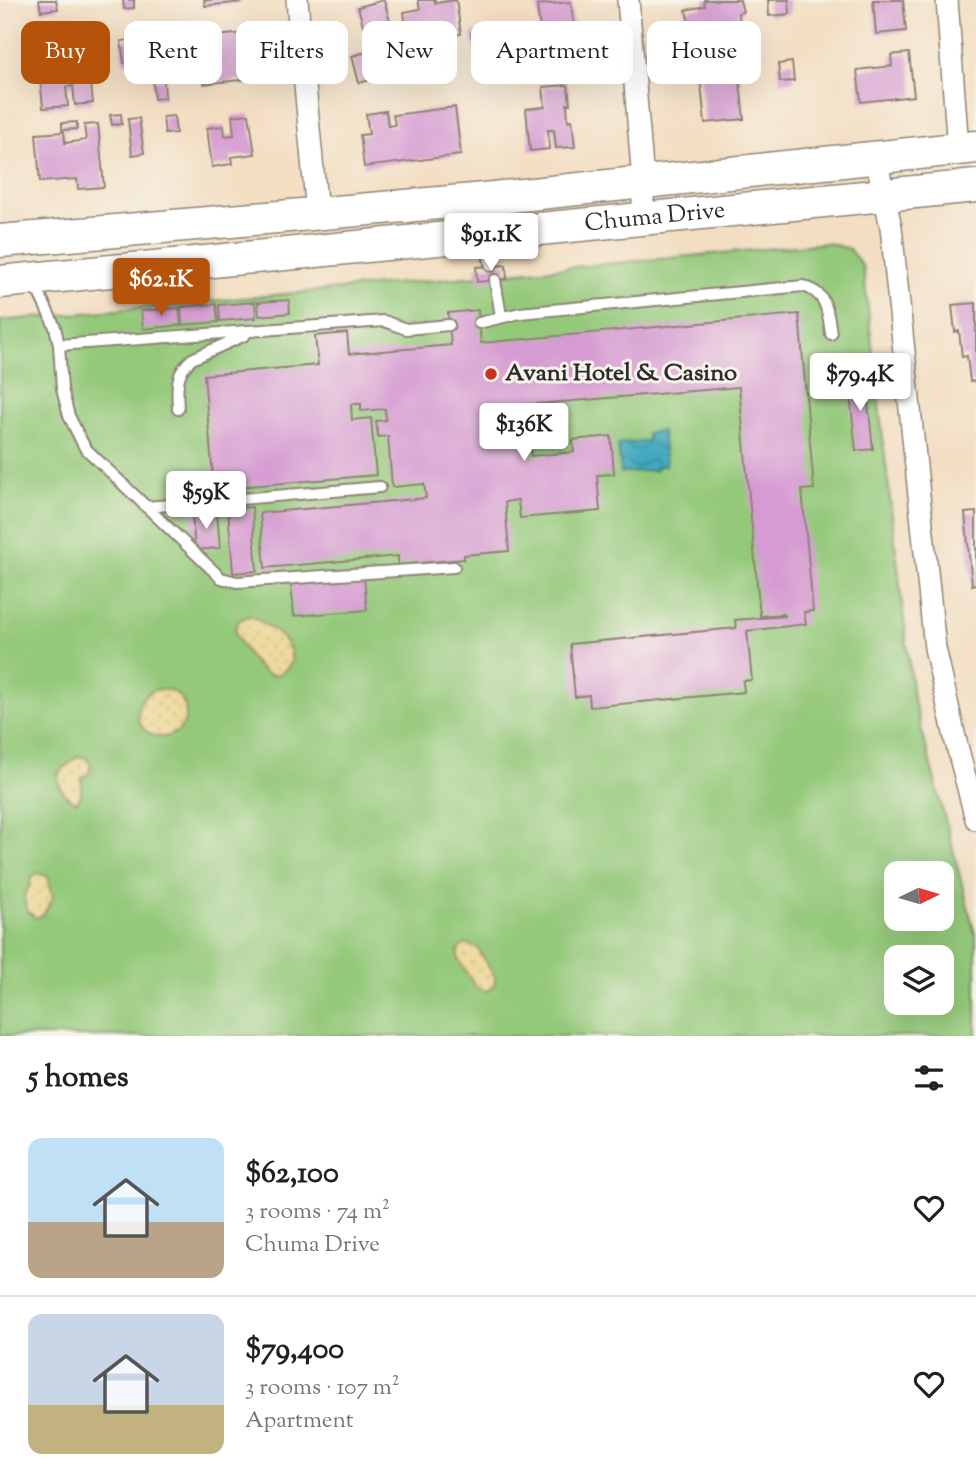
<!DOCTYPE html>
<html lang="en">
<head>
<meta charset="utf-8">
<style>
	body { margin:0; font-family:"Sorts Mill Goudy",serif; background:#f2f2f2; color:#202124; height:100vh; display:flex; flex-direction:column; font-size:26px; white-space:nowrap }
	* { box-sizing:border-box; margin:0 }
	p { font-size:23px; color:#757577 }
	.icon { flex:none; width:38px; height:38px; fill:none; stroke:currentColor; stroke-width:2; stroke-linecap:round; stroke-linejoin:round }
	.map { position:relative; height:1036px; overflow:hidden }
	.details { display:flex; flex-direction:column; background:#fff; flex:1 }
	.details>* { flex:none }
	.top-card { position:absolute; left:21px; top:21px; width:934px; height:63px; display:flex; gap:14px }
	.needle { width:46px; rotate:85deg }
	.tools { position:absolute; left:884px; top:861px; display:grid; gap:14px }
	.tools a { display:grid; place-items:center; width:70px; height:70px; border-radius:14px; background:#fff; box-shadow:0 7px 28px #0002; font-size:35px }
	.price { position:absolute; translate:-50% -60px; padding:0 16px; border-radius:7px; background:#fff; color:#222; font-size:23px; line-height:46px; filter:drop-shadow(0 2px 4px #0008) }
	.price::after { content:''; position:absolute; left:50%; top:42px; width:21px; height:16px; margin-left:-10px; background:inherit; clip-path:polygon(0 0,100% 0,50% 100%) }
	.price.on { background:#b45309; color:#fff }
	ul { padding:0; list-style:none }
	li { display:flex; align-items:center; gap:21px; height:175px; padding:0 28px }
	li+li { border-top:2px solid #e0e0e0 }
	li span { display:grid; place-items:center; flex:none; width:196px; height:140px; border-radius:14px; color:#555 }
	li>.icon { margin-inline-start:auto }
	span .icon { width:84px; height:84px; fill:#fffc; stroke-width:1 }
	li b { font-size:30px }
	h2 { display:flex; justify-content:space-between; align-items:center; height:84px; padding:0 28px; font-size:30px }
	.tag { padding:0 24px; border-radius:14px; background:#fff; box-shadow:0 7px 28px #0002; font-size:24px; line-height:63px }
	.tag.on { background:#b45309; color:#fff }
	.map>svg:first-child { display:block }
	.grass { fill:#94c97a; stroke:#607a52; stroke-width:2; fill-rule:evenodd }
	.sand { fill:url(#sand-dots); stroke:#8c8264; stroke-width:2 }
	.water { fill:url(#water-waves); stroke:#366a76; stroke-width:2 }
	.building { fill:#d59bd2 }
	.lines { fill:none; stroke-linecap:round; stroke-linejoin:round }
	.service-casing { stroke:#8f8476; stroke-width:14 }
	.minor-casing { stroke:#8f8476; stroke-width:24 }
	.secondary-casing { stroke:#8f8476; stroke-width:35 }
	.service { stroke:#fff; stroke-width:10 }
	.minor { stroke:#fff; stroke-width:21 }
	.secondary { stroke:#fff; stroke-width:32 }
	.poi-dot { fill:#c8321e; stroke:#f7f3e8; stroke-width:2.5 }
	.labels { text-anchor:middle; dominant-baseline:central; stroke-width:6; stroke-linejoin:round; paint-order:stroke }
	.street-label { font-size:24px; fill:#2b2b2b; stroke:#f7f3e8 }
	.poi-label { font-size:24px; font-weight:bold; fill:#2b2b2b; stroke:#f7f3e8; text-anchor:start }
</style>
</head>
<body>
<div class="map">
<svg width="976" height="1036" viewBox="0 0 976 1036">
	<defs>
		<pattern id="sand-dots" width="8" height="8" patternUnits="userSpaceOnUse" patternTransform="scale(1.75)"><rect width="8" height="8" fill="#eeda9e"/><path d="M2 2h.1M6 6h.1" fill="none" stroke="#cb8" stroke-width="1.8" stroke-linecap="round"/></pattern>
		<pattern id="water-waves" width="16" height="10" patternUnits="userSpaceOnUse" patternTransform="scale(1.75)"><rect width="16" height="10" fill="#40aac0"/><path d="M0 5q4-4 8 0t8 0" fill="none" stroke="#368b9c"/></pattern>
	</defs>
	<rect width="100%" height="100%" fill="#f7f3e8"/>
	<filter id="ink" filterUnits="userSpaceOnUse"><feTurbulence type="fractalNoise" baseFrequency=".0143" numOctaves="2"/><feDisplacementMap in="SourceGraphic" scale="14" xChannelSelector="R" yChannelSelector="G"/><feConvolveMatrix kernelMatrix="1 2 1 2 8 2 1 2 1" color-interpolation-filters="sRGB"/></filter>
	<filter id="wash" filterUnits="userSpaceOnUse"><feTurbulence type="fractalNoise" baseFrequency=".00686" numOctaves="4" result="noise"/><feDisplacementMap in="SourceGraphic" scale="28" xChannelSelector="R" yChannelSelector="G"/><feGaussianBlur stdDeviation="1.57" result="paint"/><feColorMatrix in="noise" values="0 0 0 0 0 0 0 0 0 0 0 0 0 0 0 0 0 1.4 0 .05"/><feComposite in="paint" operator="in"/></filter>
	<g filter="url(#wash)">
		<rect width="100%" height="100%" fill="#f3dec2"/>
		<!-- grass -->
		<path class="grass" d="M 828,243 L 849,249 L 863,267 L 913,697 L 976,938 L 976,1036 L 0,1036 L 0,321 ZM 896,873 L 942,873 L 942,919 L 896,919 ZM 896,957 L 942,957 L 942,1003 L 896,1003 Z"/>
		<!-- sand -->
		<path class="sand" d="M 249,616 L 254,617 C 270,628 295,641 291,663 C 268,696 247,653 236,635 L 235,629 L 239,620 Z
			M138 713a24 24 0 1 1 48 0a24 24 0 1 1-48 0Z
			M 78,756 L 86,758 L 91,765 L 89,773 L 82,778 L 81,795 L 77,802 C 64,799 58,786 58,773 Z
			M 37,873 L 48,876 L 53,898 L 43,915 L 36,918 L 27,911 L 24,896 L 30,885 L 31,878 Z
			M 465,944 L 477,947 L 495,977 L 495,985 L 488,991 L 476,988 L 458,959 L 458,950 Z"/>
		<!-- water -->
		<path class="water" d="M 662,431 L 666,465 L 656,467 L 656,470 L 621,473 L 618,444 L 648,441 L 647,433 Z"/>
		<g id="blocks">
			<!-- building -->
			<path class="building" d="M 39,0 L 56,0 L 58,9 L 41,11 Z
				M 123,0 L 134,0 L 134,8 L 124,9 Z
				M 204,0 L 242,0 L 242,2 L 205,6 Z
				M 384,0 L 404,71 L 359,83 L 352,56 L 370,51 L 358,7 Z
				M 418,0 L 435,0 L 435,3 L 456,0 L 461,34 L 433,38 L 431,23 L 423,24 L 426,48 L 409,50 L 404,12 L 420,9 Z
				M 704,0 L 740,0 L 743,12 L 738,13 L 743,37 L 699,47 L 694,23 L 689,24 L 686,10 L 705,6 Z
				M 768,0 L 789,0 L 790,14 L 769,16 Z
				M 873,0 L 903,0 L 906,31 L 876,34 Z
				M 571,2 L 574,27 L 565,28 L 568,51 L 543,55 L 537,5 Z
				M 485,32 L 486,45 L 473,45 L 471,33 Z
				M 244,33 L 249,79 L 204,84 L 199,38 Z
				M 138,39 L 141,61 L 124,63 L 121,41 Z
				M 61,44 L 63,70 L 71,69 L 70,62 L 88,60 L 93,103 L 75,105 L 73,86 L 66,87 L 68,106 L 43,108 L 37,46 Z
				M 909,53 L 914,96 L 861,102 L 857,70 L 892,66 L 891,55 Z
				M 792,62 L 794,81 L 780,82 L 778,64 Z
				M 712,73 L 713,77 L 739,74 L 744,119 L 705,123 L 700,75 Z
				M 164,79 L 165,98 L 154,99 L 153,80 Z
				M 568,85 L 570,104 L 567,104 L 568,121 L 572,120 L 575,147 L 556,148 L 554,130 L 548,130 L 549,149 L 530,151 L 526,109 L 545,107 L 543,87 Z
				M 455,107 L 461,155 L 364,167 L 360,135 L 369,134 L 366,114 L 386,111 L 388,126 L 395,125 L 393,115 Z
				M 121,114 L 122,124 L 112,125 L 110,115 Z
				M 249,114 L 255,154 L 231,157 L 232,164 L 212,167 L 207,128 L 224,126 L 225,136 L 234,135 L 232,116 Z
				M 174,116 L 176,133 L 165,134 L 163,117 Z
				M 139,118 L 144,153 L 132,155 L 128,119 Z
				M 77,122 L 77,129 L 62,130 L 62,123 Z
				M 98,124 L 104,187 L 78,189 L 77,179 L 40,182 L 36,134 L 64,132 L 65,143 L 86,140 L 84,125 Z
				M 506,265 L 507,279 L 477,282 L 476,267 Z
				M 289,300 L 290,313 L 259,316 L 258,302 Z
				M 255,302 L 256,318 L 220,321 L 219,305 Z
				M 976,303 L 976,381 L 970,382 L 967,356 L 962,357 L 959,331 L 955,332 L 952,305 Z
				M 216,304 L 218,322 L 182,325 L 181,307 Z
				M 179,308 L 181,325 L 143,329 L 141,311 Z
				M 478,310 L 481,343 L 799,314 L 814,489 L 802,490 L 813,611 L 804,612 L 806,624 L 747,631 L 752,680 L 743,681 L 744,692 L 590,707 L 589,695 L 575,697 L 570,644 L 736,628 L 735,620 L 785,616 L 784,614 L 760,616 L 739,387 L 526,405 L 531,456 L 574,452 L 573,440 L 611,436 L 614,474 L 597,475 L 600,511 L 520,518 L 518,500 L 505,502 L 509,551 L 464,555 L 464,559 L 398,565 L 398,556 L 265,568 L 260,513 L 426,498 L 424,484 L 392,487 L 388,436 L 378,437 L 376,421 L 386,420 L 385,409 L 361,411 L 361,404 L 351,404 L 352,420 L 371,418 L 376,475 L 214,489 L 204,375 L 318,365 L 315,336 L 347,333 L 349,354 L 451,345 L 448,313 Z
				M 865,376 L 873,449 L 856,451 L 848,377 Z
				M 252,507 L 257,571 L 233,573 L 228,509 Z
				M 217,512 L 220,548 L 195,550 L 192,514 Z
				M 976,512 L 976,584 L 972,585 L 965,513 Z
				M 364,576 L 367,610 L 294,616 L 291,583 Z"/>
		</g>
	</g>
	<g filter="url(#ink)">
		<use href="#blocks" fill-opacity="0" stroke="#8f8476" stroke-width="2"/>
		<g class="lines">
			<!-- service casing -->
			<g class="service-casing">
				<path id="service" d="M 476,204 L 491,266
					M 495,280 L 501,316
					M 30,284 L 40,295 L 55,327 L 59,345 L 62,389 L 69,416 L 85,448 L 221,578 L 237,582 L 454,567
					M 479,323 L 520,313 L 803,286 C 827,293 828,311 831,334
					M 59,345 L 384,321 L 406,329 L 449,325
					M 178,409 C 177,388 175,373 192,359 L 245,335
					M 146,507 L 380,487"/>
			</g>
			<!-- minor casing -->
			<g class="minor-casing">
				<path id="minor" d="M 297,0 L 317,213
					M 628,0 L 643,181 L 643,220
					M 947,0 L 958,149
					M 876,158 L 891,227 L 935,648 L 956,742 L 976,819"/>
			</g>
			<!-- secondary casing -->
			<g class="secondary-casing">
				<g id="secondary">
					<path d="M 0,241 L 474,200 L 976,147"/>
					<path id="s1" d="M 0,282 L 976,186"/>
				</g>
			</g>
			<!-- service -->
			<use href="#service" class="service"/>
			<!-- minor -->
			<use href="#minor" class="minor"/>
			<!-- secondary -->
			<use href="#secondary" class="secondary"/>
		</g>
	</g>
	<!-- markers -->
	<circle class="poi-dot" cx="491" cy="374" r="7"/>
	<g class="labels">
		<!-- street labels -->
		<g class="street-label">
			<text stroke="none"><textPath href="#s1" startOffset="658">Chuma Drive</textPath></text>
		</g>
		<!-- poi labels -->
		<g class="poi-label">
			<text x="505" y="374">Avani Hotel &amp; Casino</text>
		</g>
	</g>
</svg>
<div class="tools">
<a><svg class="needle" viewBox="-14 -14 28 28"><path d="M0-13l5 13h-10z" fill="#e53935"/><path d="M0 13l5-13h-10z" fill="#757577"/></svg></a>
<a><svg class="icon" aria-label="layers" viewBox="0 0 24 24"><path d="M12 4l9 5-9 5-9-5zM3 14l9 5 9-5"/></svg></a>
</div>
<b class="price" style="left:491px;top:273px">$91.1K</b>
<b class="price on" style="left:161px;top:318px">$62.1K</b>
<b class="price" style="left:860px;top:413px">$79.4K</b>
<b class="price" style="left:524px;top:463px">$136K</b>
<b class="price" style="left:206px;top:531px">$59K</b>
<div class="top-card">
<a class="tag on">Buy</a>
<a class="tag">Rent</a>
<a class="tag">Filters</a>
<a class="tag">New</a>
<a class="tag">Apartment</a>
<a class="tag">House</a>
</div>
</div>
<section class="details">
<h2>5 homes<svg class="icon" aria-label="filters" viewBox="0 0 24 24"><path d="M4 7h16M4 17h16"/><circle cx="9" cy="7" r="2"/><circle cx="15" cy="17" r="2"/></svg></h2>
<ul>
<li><span style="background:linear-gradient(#bfe0f5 60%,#b9a48a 0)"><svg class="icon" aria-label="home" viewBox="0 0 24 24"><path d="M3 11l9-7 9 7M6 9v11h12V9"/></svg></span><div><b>$62,100</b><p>3 rooms · 74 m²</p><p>Chuma Drive</p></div><svg class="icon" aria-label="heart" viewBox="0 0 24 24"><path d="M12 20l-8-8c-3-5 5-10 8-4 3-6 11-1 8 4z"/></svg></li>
<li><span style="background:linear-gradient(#c9d6e8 65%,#c2b280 0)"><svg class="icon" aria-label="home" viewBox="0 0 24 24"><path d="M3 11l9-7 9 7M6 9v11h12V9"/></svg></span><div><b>$79,400</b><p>3 rooms · 107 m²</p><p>Apartment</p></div><svg class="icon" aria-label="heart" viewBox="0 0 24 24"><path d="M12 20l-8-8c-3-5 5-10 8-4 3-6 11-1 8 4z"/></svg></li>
</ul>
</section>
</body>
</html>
